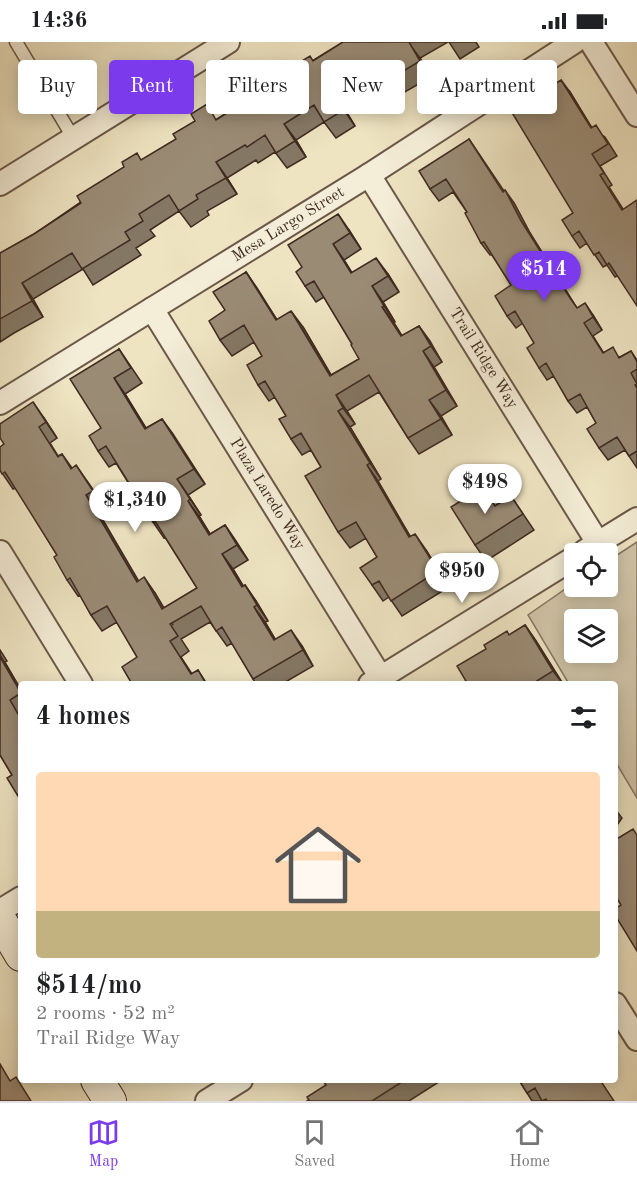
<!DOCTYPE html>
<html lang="en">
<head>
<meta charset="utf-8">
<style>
	body { margin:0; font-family:"Old Standard TT",serif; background:#f6f6f6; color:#202124; height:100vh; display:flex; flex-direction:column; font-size:22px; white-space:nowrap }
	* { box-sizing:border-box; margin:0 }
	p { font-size:20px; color:#757577 }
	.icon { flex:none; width:33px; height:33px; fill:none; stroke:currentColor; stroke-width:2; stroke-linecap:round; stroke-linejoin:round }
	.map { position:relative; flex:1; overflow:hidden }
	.panel { position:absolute; left:18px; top:639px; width:600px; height:402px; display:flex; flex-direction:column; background:#fff; border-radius:6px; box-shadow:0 3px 15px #0003 }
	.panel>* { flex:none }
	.guide { position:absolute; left:18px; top:18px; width:602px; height:54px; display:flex; gap:12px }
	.fabs { position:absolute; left:564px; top:501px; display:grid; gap:12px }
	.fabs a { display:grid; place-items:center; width:54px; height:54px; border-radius:6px; background:#fff; box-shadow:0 3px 15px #0003; font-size:30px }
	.price { position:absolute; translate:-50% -51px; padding:0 14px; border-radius:21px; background:#fff; color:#222; font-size:20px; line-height:39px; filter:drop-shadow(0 2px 3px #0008) }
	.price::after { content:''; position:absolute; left:50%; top:36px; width:18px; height:14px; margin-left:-9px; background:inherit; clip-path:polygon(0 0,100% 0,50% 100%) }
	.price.current { background:#7c3aed; color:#fff }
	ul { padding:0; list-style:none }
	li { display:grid; align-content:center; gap:12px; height:318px; padding:0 18px }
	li+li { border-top:2px solid #e0e0e0 }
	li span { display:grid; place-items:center; height:186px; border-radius:6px; color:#555 }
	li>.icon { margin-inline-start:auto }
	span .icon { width:108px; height:108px; fill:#fffc; stroke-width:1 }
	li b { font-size:26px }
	h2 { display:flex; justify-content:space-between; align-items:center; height:72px; padding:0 18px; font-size:26px }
	.pill { padding:0 21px; border-radius:6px; background:#fff; box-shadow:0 3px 15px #0003; font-size:21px; line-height:54px }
	.pill.current { background:#7c3aed; color:#fff }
	.status { display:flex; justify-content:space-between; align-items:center; height:42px; padding:0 30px; background:#fff; direction:ltr }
	.status svg { height:16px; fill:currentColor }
	.tab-bar { display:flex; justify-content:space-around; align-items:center; height:84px; border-top:2px solid #e0e0e0; background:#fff; font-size:16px; color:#757577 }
	.tab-bar a { display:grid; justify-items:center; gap:3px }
	.tab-bar .current { color:#7c3aed }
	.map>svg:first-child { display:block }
	.green { fill:#d0c4a7; stroke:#887764; stroke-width:1.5; fill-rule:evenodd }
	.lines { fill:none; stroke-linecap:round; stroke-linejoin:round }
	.lane-casing { stroke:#6b5849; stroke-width:15 }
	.street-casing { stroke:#6b5849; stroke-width:26 }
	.secondary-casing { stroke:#3f2a21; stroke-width:34 }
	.lane { stroke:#f4edd7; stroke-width:12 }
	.street { stroke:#f4edd7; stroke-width:22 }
	.secondary { stroke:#f4edd7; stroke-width:32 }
	.wall { fill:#847865; stroke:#3f2a21; stroke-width:1.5 }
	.shaded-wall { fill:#6c6152; stroke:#3f2a21; stroke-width:1.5 }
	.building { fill:#9a8b75; stroke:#3f2a21; stroke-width:1.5 }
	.labels { text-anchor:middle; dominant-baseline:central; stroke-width:5; stroke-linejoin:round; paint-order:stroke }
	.street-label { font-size:16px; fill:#3f2a21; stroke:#f4edd7 }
</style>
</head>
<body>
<div class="status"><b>14:36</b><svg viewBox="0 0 49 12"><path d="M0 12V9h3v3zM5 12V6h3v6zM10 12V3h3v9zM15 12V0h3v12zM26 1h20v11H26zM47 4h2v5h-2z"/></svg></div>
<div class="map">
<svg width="637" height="1059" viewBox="0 0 637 1059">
	<rect width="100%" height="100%" fill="#eee4c2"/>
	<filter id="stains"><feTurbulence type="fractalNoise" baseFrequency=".00333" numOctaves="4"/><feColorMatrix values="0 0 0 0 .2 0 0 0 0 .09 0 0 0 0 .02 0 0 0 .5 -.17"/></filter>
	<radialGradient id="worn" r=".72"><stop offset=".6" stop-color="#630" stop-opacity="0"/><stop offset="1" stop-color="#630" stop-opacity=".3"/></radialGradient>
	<!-- green -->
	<path class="green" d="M 637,500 L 637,756 L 615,719 L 615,642 L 569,642 L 528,573 L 574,541 L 574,544 L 608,544 L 608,519 ZM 574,578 L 608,578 L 608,610 L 574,610 Z"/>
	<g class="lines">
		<!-- lane casing -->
		<g class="lane-casing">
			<path id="lane" d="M 16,0 L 74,97"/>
		</g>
		<!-- street casing -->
		<g class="street-casing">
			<g id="street">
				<path d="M 591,0 L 637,73"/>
				<path id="s1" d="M 369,133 L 598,501"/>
				<path d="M 0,142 L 228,0"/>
				<path id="s2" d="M 152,267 L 381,636"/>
				<path id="s3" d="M 0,361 L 369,133 L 574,0"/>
				<path d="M 585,509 L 637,477"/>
				<path d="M 0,510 L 81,642"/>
				<path d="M 370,642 L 574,516"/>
				<path d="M 0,869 L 21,856"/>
				<path d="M 615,962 L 637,997"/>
				<path d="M 207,1059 L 241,1038"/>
			</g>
		</g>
		<!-- secondary casing -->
		<g class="secondary-casing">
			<path id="secondary" d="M 0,878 L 21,913
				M 97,1038 L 110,1059"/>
		</g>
		<!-- lane -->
		<use href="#lane" class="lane"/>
		<!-- street -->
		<use href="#street" class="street"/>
		<!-- secondary -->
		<use href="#secondary" class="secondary"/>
	</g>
	<!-- wall -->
	<path class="wall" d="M 343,0 L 448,0 L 420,16 L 431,35 L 401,52 L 402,55 L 383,67 L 371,50 L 344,66 L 355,84 L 336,96 L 324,80 L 296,98 L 306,115 L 287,126 L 275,110 L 258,121 L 256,118 L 227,136 L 237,152 L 207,169 L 209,173 L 191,185 L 179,169 L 150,188 L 155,194 L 136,206 L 141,213 L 93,243 L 83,227 L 33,257 L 43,275 L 14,291 L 0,300 L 0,211 L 34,192 L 142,118 L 217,77 Z
		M 449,0 L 476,0 L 479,5 L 460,17 Z
		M 570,50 L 592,86 L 605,95 L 617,114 L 600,124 L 612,143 L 609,145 L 623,167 L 617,234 L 615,235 L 607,223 L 603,225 L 587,201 L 580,206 L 572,194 L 573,171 Z
		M 469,97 L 504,149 L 514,161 L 530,191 L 575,263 L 577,266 L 593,273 L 602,288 L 593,294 L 603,310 L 620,315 L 631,309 L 637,318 L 637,426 L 625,408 L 608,418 L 599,406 L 596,381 L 587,365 L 577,371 L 568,359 L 554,334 L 547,338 L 539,326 L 534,301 L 523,281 L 516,286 L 507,274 L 511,243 L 492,213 L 490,213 L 481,201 L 467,170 L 453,150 L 439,159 L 430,147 Z
		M 349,188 L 361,207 L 344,218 L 352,231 L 388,232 L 399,250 L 383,260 L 395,280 L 394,281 L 402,294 L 419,284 L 442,320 L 434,325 L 457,364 L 441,374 L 452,393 L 419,412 L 408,396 L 379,350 L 347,369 L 355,382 L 350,385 L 381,437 L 378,439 L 410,495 L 426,508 L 449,545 L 402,574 L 389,555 L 383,559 L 372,543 L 377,515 L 366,496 L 350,506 L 338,490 L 321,425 L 311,408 L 302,413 L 291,397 L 286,374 L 275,355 L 269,359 L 258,343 L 262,314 L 254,300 L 232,314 L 220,298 L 225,268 L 246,230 L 277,278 L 303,285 L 331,333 L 359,317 L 352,302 L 324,255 L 316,260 L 305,244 L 302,225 Z
		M 119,307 L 142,341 L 125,352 L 146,386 L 162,377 L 205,442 L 188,453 L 201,473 L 199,474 L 210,492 L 225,483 L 248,518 L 233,527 L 243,544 L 245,543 L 256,559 L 268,579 L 265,580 L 275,597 L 302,604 L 313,624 L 282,642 L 256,642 L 232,601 L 227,604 L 210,580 L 181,597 L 189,609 L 181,615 L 192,632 L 198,628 L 207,642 L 132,642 L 137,615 L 117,580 L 102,589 L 91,573 L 80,553 L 78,554 L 67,538 L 57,513 L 16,446 L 13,447 L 0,428 L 44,376 L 57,396 L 50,401 L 58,414 L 62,412 L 72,426 L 87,439 L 104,464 L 97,468 L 138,539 L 155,551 L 164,566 L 197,546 L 165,495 L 164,496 L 153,480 L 116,421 L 109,425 L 98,409 L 101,386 Z
		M 511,454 L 534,488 L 486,519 L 475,503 L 496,463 Z
		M 525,583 L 536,599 L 563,642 L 461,642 L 466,639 L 509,593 Z
		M 0,608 L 7,619 L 5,620 L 21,648 L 21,759 L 12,733 L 0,713 Z
		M 323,1038 L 442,1038 L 409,1059 L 307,1059 L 326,1043 Z
		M 519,1038 L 614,1059 L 532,1059 Z"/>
	<!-- shaded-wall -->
	<path class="shaded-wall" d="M 408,0 L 420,16 L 431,35 L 420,19 Z
		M 561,38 L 570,50 L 599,98 L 591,86 Z
		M 333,51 L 344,66 L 355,84 L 344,68 Z
		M 284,82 L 296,98 L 306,115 L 295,99 Z
		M 216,120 L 227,136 L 237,152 L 226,136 Z
		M 505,148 L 514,161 L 530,191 L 578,268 L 521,179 Z
		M 338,172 L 349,188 L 361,207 L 350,191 Z
		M 333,202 L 344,218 L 362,247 L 351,231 Z
		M 376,216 L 388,232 L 399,250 L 388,234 Z
		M 246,230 L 257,246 L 287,294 L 276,278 Z
		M 22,241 L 33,257 L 43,275 L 32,259 Z
		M 372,244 L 383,260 L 395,280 L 384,264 Z
		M 585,261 L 593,273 L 602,288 L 593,275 Z
		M 382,265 L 394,281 L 412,310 L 401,294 Z
		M 291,269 L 303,285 L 341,350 L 330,334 Z
		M 419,284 L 430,299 L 442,320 L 431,304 Z
		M 423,309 L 434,325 L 457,364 L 446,348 Z
		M 114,336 L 125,352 L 156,403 L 145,387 Z
		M 336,353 L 347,369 L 355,382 L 343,366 Z
		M 429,358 L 441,374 L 452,393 L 441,377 Z
		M 33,360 L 44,376 L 57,396 L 46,380 Z
		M 338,369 L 350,385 L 381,437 L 370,421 Z
		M 162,377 L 173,392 L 205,442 L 194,427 Z
		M 76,423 L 87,439 L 104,464 L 93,449 Z
		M 367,423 L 378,439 L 420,511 L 409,495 Z
		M 177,437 L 188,453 L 201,473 L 190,457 Z
		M 86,453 L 97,468 L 148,555 L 137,540 Z
		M 188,459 L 199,474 L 220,508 L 209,493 Z
		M 225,483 L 236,499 L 248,518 L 237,503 Z
		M 415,492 L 426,508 L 449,545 L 438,529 Z
		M 222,512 L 233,527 L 253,560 L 242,545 Z
		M 144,535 L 155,551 L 173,583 L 162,567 Z
		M 245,543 L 256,559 L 268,579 L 257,563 Z
		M 254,565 L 265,580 L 285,614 L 274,598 Z
		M 525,583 L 536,599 L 563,642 L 553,629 Z
		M 291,588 L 302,604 L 313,624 L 303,608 Z
		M 0,613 L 21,648 L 21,652 L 0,615 Z
		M 615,767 L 622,776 L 615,786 Z"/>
	<!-- building -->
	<path class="building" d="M 343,0 L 409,0 L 420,19 L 390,37 L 391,39 L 372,51 L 361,33 L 333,51 L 344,68 L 324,80 L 314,63 L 284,82 L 295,99 L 276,111 L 265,93 L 247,105 L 245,103 L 216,120 L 226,136 L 196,153 L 198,157 L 179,169 L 169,153 L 139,172 L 143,179 L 125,190 L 130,198 L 82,227 L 72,211 L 22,241 L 32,259 L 0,277 L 0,211 L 34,192 L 81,161 L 77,154 L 124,125 L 122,120 L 137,111 L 141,118 L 176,97 L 173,92 L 195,79 L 191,72 L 207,62 L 216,78 L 274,42 L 271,38 L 310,14 L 313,19 Z
		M 561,38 L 591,86 L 596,83 L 608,102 L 592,112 L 604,131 L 600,133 L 622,168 L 637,158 L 637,264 L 609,221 L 607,223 L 599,210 L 594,213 L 579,189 L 572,194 L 562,178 L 573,171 L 511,69 Z
		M 469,97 L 503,150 L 505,148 L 521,179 L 570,256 L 577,266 L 585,261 L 593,275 L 584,281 L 603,311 L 613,305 L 619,316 L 631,309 L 637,320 L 637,327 L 631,331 L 637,342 L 635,343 L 637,346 L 637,409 L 629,414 L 617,395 L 599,406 L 587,387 L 596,381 L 580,352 L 568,359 L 546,321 L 539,326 L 527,306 L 534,301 L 515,269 L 507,274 L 495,254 L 511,243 L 484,200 L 481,201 L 465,171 L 467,170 L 446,137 L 430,147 L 419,129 Z
		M 338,172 L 350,191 L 333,202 L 351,231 L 376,216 L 388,234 L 372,244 L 384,264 L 382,265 L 401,294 L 419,284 L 431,304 L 423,309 L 446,348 L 429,358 L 441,377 L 408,396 L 369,333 L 336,353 L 343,366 L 338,369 L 370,421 L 367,423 L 409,495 L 415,492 L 438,529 L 391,559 L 379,539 L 372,543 L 360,526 L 377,515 L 356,480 L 338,490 L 305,434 L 321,425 L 301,391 L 291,397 L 279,377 L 286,374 L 265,339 L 258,343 L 247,323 L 262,314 L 244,283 L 220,298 L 209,279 L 225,268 L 213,250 L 246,230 L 276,278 L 291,269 L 330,334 L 359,317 L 351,303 L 352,302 L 314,239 L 305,244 L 296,230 L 302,225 L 288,203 Z
		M 119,307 L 131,326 L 114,336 L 145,387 L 162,377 L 194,427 L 177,437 L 190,457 L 188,459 L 209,493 L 225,483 L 237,503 L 222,512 L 242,545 L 245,543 L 257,563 L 254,565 L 274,598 L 291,588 L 303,608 L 253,637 L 222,585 L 216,589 L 201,564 L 170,582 L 178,594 L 170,599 L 191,632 L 198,628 L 206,642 L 132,642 L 122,625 L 137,615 L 107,564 L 91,573 L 70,536 L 67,538 L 54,515 L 57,513 L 5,430 L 2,432 L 0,428 L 0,405 L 4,402 L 0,396 L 0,382 L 33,360 L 46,380 L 39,385 L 58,415 L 62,412 L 71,427 L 76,423 L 93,449 L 86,453 L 137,540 L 144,535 L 162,567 L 197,546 L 155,479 L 153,480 L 106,404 L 98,409 L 89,394 L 101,386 L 70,337 Z
		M 483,445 L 495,464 L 511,454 L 523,472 L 475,503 L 451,465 Z
		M 525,583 L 553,629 L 532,642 L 461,642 L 466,639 L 457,624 L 486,607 L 484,603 L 507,589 L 509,593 Z
		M 0,615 L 21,651 L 10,658 L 21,677 L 21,759 L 7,736 L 12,733 L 0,713 Z
		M 633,787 L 637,793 L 637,909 L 615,873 L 615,867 L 621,863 L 615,853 L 615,798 Z
		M 0,1022 L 10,1039 L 16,1035 L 31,1059 L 0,1059 Z
		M 323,1038 L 405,1038 L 372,1059 L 307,1059 L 309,1058 L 307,1055 L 326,1043 Z
		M 519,1038 L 600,1038 L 614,1059 L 547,1059 L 546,1057 L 542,1059 L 535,1046 L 527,1051 Z"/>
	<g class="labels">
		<!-- street labels -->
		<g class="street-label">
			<text stroke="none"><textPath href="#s3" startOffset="339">Mesa Largo Street</textPath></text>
			<text stroke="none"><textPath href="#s1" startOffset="216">Trail Ridge Way</textPath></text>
			<text stroke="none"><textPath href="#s2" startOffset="218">Plaza Laredo Way</textPath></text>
		</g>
	</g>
	<rect width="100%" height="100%" filter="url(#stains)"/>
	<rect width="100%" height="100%" fill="url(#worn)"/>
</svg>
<div class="fabs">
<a><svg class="icon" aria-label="locate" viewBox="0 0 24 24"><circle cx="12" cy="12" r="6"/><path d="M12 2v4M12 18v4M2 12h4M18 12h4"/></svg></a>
<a><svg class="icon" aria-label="layers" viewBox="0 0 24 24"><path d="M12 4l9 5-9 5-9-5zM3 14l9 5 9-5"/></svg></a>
</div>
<b class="price current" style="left:544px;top:260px">$514</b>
<b class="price" style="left:485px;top:473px">$498</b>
<b class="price" style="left:135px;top:491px">$1,340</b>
<b class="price" style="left:462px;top:562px">$950</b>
<div class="guide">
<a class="pill">Buy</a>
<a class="pill current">Rent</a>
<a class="pill">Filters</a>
<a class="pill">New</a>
<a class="pill">Apartment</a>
</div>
<section class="panel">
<h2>4 homes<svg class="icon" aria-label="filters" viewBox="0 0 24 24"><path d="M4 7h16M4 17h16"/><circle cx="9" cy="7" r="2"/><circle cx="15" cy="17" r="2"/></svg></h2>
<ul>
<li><span style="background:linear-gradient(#ffd9b3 75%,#c2b280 0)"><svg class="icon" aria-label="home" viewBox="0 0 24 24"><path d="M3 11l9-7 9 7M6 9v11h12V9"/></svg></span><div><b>$514/mo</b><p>2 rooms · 52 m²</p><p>Trail Ridge Way</p></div></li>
</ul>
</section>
</div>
<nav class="tab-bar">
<a class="current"><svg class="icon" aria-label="map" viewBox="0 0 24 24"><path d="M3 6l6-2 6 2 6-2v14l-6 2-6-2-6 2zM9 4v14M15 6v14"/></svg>Map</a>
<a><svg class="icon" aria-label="saved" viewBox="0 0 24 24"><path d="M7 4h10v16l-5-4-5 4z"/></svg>Saved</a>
<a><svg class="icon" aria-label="home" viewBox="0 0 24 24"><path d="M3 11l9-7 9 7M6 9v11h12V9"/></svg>Home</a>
</nav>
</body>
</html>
